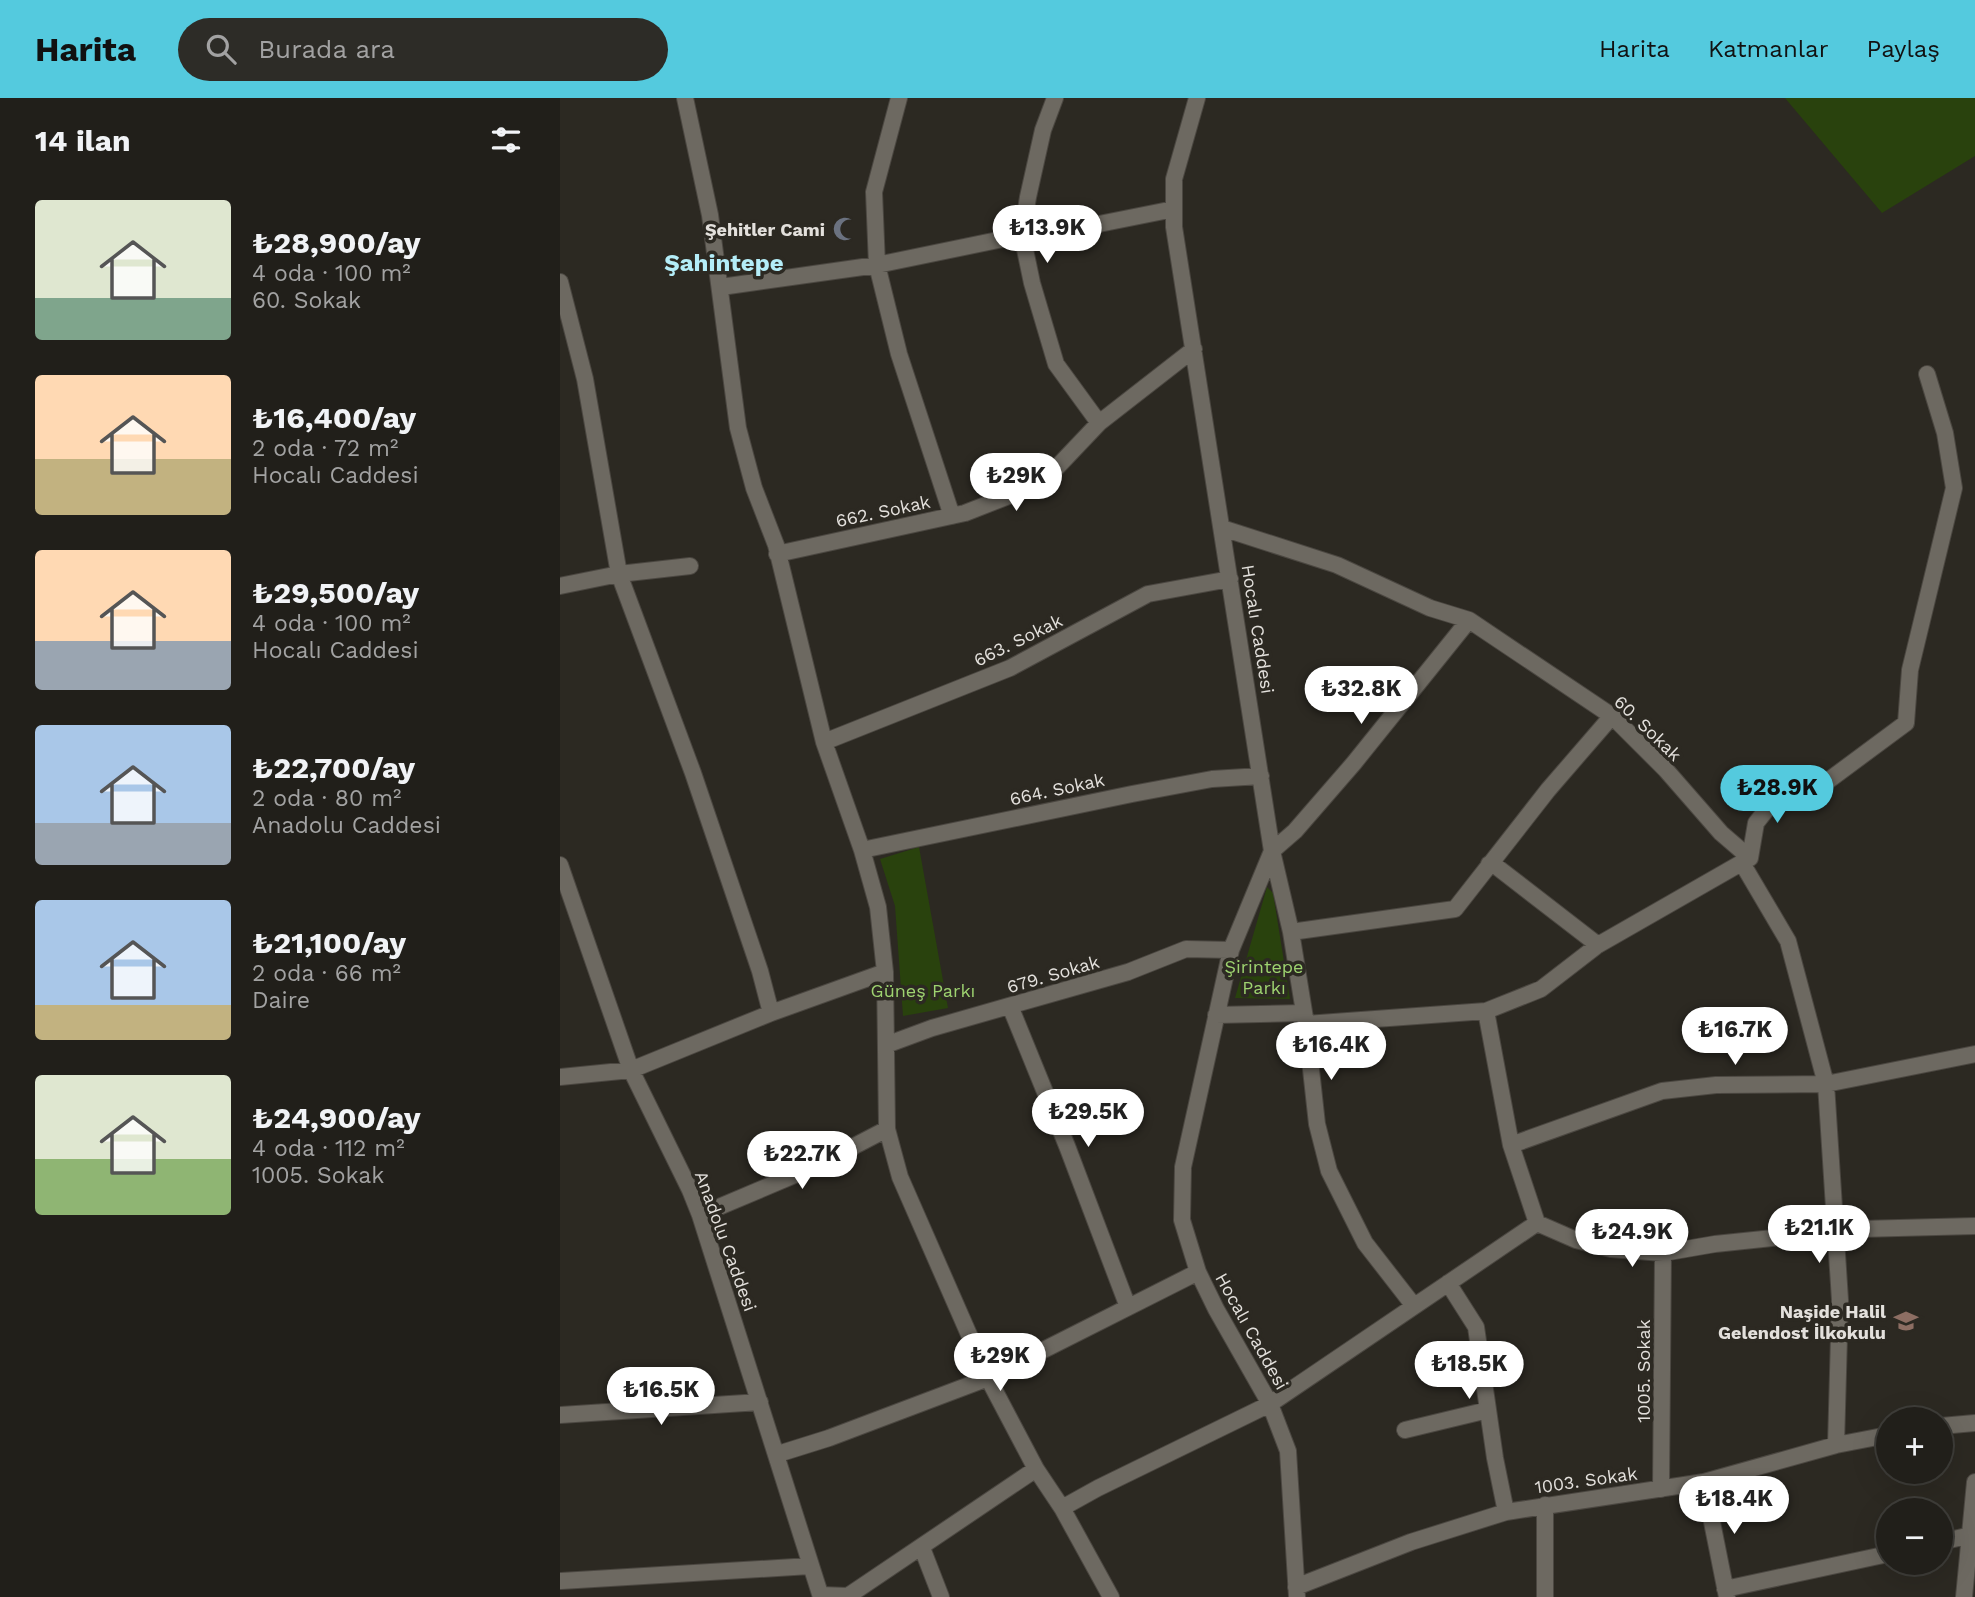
<!DOCTYPE html>
<html lang="tr">
<head>
<meta charset="utf-8">
<style>
	body { margin:0; font-family:"Work Sans",sans-serif; background:#2d2c27; color:#f1f3f6; height:100vh; display:flex; flex-direction:column; font-size:26px; white-space:nowrap }
	* { box-sizing:border-box; margin:0 }
	p { font-size:23px; color:#a2a2a2 }
	.icon { flex:none; width:38px; height:38px; fill:none; stroke:currentColor; stroke-width:2; stroke-linecap:round; stroke-linejoin:round }
	.map { position:relative; flex:1; overflow:hidden }
	.details { display:flex; flex-direction:column; background:#211f1a; width:560px }
	.details>* { flex:none }
	.controls { position:absolute; left:1316px; top:1309px; display:grid; gap:14px }
	.controls a { display:grid; place-items:center; width:77px; height:77px; border-radius:50%; background:#211f1a; box-shadow:0 7px 28px #0002,0 0 0 2px #3e3d39; font-size:35px }
	.price { position:absolute; translate:-50% -60px; padding:0 16px; border-radius:24px; background:#fff; color:#222; font-size:23px; line-height:46px; filter:drop-shadow(0 2px 4px #0008) }
	.price::after { content:''; position:absolute; left:50%; top:42px; width:21px; height:16px; margin-left:-10px; background:inherit; clip-path:polygon(0 0,100% 0,50% 100%) }
	.price.on { background:#54cade; color:#111 }
	ul { padding:0; list-style:none }
	li { display:flex; align-items:center; gap:21px; height:175px; padding:0 35px }
	li span { display:grid; place-items:center; flex:none; width:196px; height:140px; border-radius:7px; color:#555 }
	li>.icon { margin-inline-start:auto }
	span .icon { width:84px; height:84px; fill:#fffc; stroke-width:1 }
	li b { font-size:30px }
	h2 { display:flex; justify-content:space-between; align-items:center; height:84px; padding:0 35px; font-size:30px }
	header { display:flex; align-items:center; gap:42px; box-sizing:border-box; height:98px; padding:0 35px; background:#54cade; color:#111 }
	header strong { font-size:33px }
	nav { display:flex; gap:38px; margin-inline-start:auto; font-size:24px }
	.search { width:490px; height:63px; background:#2d2c27; display:flex; align-items:center; gap:18px; box-sizing:border-box; padding:0 24px; border-radius:38px; color:#a2a2a2; font-size:26px }
	main { display:flex; flex:1; min-height:0 }
	.map>svg:first-child { display:block }
	.green { fill:#29420d }
	.lines { fill:none; stroke-linecap:round; stroke-linejoin:round }
	.minor-casing { stroke:#4b4741; stroke-width:18 }
	.minor { stroke:#6d6961; stroke-width:16 }
	.labels { text-anchor:middle; dominant-baseline:central; stroke-width:7; stroke-linejoin:round; paint-order:stroke }
	.poi-label { font-size:18px; font-weight:bold; fill:#e3e0dc; stroke:#2c2922; text-anchor:end }
	.street-label { font-size:18px; fill:#e3e0dc; stroke:#2c2922 }
	.park-label { font-size:18px; fill:#9ed370; stroke:#2c2922 }
	.district-label { font-size:24px; font-weight:bold; fill:#b4edf8; stroke:#2c2922 }
</style>
</head>
<body>
<header>
<strong>Harita</strong>
<div class="search"><svg class="icon" aria-label="search" viewBox="0 0 24 24"><circle cx="10" cy="10" r="6"/><path d="M15 15l6 6"/></svg>Burada ara</div>
<nav><a>Harita</a><a>Katmanlar</a><a>Paylaş</a></nav>
</header>
<main>
<section class="details">
<h2>14 ilan<svg class="icon" aria-label="filters" viewBox="0 0 24 24"><path d="M4 7h16M4 17h16"/><circle cx="9" cy="7" r="2"/><circle cx="15" cy="17" r="2"/></svg></h2>
<ul>
<li><span style="background:linear-gradient(#dfe7d0 70%,#7fa58c 0)"><svg class="icon" aria-label="home" viewBox="0 0 24 24"><path d="M3 11l9-7 9 7M6 9v11h12V9"/></svg></span><div><b>₺28,900/ay</b><p>4 oda · 100 m²</p><p>60. Sokak</p></div></li>
<li><span style="background:linear-gradient(#ffd9b3 60%,#c2b280 0)"><svg class="icon" aria-label="home" viewBox="0 0 24 24"><path d="M3 11l9-7 9 7M6 9v11h12V9"/></svg></span><div><b>₺16,400/ay</b><p>2 oda · 72 m²</p><p>Hocalı Caddesi</p></div></li>
<li><span style="background:linear-gradient(#ffd9b3 65%,#9aa5b1 0)"><svg class="icon" aria-label="home" viewBox="0 0 24 24"><path d="M3 11l9-7 9 7M6 9v11h12V9"/></svg></span><div><b>₺29,500/ay</b><p>4 oda · 100 m²</p><p>Hocalı Caddesi</p></div></li>
<li><span style="background:linear-gradient(#a9c7e8 70%,#9aa5b1 0)"><svg class="icon" aria-label="home" viewBox="0 0 24 24"><path d="M3 11l9-7 9 7M6 9v11h12V9"/></svg></span><div><b>₺22,700/ay</b><p>2 oda · 80 m²</p><p>Anadolu Caddesi</p></div></li>
<li><span style="background:linear-gradient(#a9c7e8 75%,#c2b280 0)"><svg class="icon" aria-label="home" viewBox="0 0 24 24"><path d="M3 11l9-7 9 7M6 9v11h12V9"/></svg></span><div><b>₺21,100/ay</b><p>2 oda · 66 m²</p><p>Daire</p></div></li>
<li><span style="background:linear-gradient(#dfe7d0 60%,#8fb573 0)"><svg class="icon" aria-label="home" viewBox="0 0 24 24"><path d="M3 11l9-7 9 7M6 9v11h12V9"/></svg></span><div><b>₺24,900/ay</b><p>4 oda · 112 m²</p><p>1005. Sokak</p></div></li>
</ul>
</section>
<div class="map">
<svg width="1415" height="1499" viewBox="0 0 1415 1499">
	<rect width="100%" height="100%" fill="#2c2922"/>
	<!-- green -->
	<path class="green" d="M 1225,0 L 1415,0 L 1415,58 L 1322,115 Z
		M 359,749 L 388,910 L 343,918 L 335,808 L 320,761 Z
		M 707,789 L 713,795 L 730,901 L 675,900 Z"/>
	<g class="lines">
		<!-- minor casing -->
		<g class="minor-casing">
			<path id="minor" d="M 125,0 L 150,117 L 178,330 L 194,390 L 216,447 L 264,644 L 302,752 L 318,809 L 325,874 L 327,1031 L 340,1079 L 428,1280 L 476,1371 L 502,1410 L 551,1499
				M 339,0 L 314,94 L 317,167 L 339,256 L 392,418
				M 495,0 L 483,32 L 468,99 L 462,137 L 472,185 L 496,266 L 539,325
				M 637,0 L 614,81 L 614,129 L 712,753 L 671,852 L 623,1069 L 622,1122 L 638,1174 L 656,1211 L 710,1306 L 728,1353 L 737,1499
				M 0,184 L 25,281 L 59,476 L 133,675 L 200,873 L 211,915
				M 161,189 L 317,167 L 462,137 L 524,129 L 614,111
				M 662,430 L 777,467 L 870,510 L 909,522 L 1052,618 L 1106,672 L 1161,735 L 1190,760
				M 217,456 L 405,415 L 482,385 L 539,325 L 634,251
				M 0,488 L 59,476 L 130,468
				M 264,644 L 450,570 L 588,496 L 670,481
				M 302,752 L 572,696 L 652,681 L 701,678
				M 1182,765 L 1228,843 L 1266,986 L 1280,1202 L 1276,1347
				M 929,766 L 937,769 L 1038,847
				M 0,767 L 71,972 L 130,1092 L 140,1117 L 261,1499
				M 731,834 L 895,811 L 988,692 L 1052,618
				M 450,908 L 507,1048 L 568,1209
				M 926,913 L 951,1047 L 977,1125 L 1016,1142 L 1051,1151 L 1103,1155 L 1155,1146 L 1300,1131 L 1415,1128
				M 656,917 L 743,915
				M 746,926 L 926,913 L 981,891 L 1038,847 L 1190,760 L 1196,725 L 1219,696 L 1261,688 L 1346,625 L 1350,572 L 1394,390 L 1385,335 L 1367,276
				M 326,947 L 372,930 L 568,874 L 626,851 L 671,852
				M 0,979 L 71,972 L 211,915 L 325,874
				M 951,1047 L 1102,993 L 1156,987 L 1266,986 L 1415,956
				M 140,1117 L 256,1068 L 327,1031
				M 888,1185 L 916,1229 L 935,1360 L 946,1414
				M 854,1208 L 805,1145 L 769,1073 L 757,1026 L 746,926 L 731,834 L 712,753 L 735,733 L 794,665 L 909,522
				M 0,1317 L 200,1304
				M 1381,1328 L 1415,1325
				M 845,1332 L 928,1312
				M 218,1356 L 269,1340 L 428,1280 L 638,1174
				M 1144,1384 L 1167,1499
				M 1101,1391 L 1103,1155
				M 502,1410 L 538,1390 L 710,1306 L 977,1125
				M 1381,1444 L 1411,1437
				M 362,1450 L 381,1499
				M 1,1483 L 250,1468
				M 736,1489 L 851,1444 L 946,1414 L 1144,1384 L 1276,1347 L 1328,1337
				M 1165,1491 L 1328,1456
				M 261,1497 L 288,1498 L 476,1371
				M 985,1499 L 985,1407
				M 1404,1499 L 1415,1384"/>
		</g>
		<!-- minor -->
		<use href="#minor" class="minor"/>
	</g>
	<!-- icons -->
	<defs>
		<g id="mosque-bare" transform="scale(1.89)"><path d="M3.5-4.9A6 6 0 1 0 3.5 4.9A5 5 0 1 1 3.5-4.9Z" fill="#6b7280" stroke="#2c2922" stroke-width="2.5" paint-order="stroke"/></g>
		<g id="school-bare" transform="scale(1.89)"><path d="M0-5L7-2L0 1L-7-2ZM-4 1L0 2.5L4 1V4Q0 6-4 4Z" fill="#8d6e63" stroke="#2c2922" stroke-width="2.5" paint-order="stroke"/></g>
	</defs>
	<g fill-rule="evenodd">
		<use href="#mosque-bare" x="285" y="131"/>
		<use href="#school-bare" x="1346" y="1223"/>
	</g>
	<g class="labels">
		<!-- poi labels -->
		<g class="poi-label">
			<text x="265" y="131">Şehitler Cami</text>
			<text x="1326" y="1213">Naşide Halil<tspan x="1326" dy="21">Gelendost İlkokulu</tspan></text>
		</g>
		<!-- street labels -->
		<g class="street-label">
			<text transform="translate(323 413) rotate(-12)">662. Sokak</text>
			<text transform="translate(698 531) rotate(81)">Hocalı Caddesi</text>
			<text transform="translate(458 542) rotate(-26)">663. Sokak</text>
			<text transform="translate(1088 630) rotate(44)">60. Sokak</text>
			<text transform="translate(497 691) rotate(-12)">664. Sokak</text>
			<text transform="translate(493 876) rotate(-16)">679. Sokak</text>
			<text transform="translate(166 1143) rotate(70)">Anadolu Caddesi</text>
			<text transform="translate(692 1233) rotate(61)">Hocalı Caddesi</text>
			<text transform="translate(1083 1273) rotate(-90)">1005. Sokak</text>
			<text transform="translate(1026 1382) rotate(-8)">1003. Sokak</text>
		</g>
		<!-- park labels -->
		<g class="park-label">
			<text x="704" y="868">Şirintepe<tspan x="704" dy="21">Parkı</tspan></text>
			<text x="363" y="892">Güneş Parkı</text>
		</g>
		<!-- district labels -->
		<g class="district-label">
			<text x="164" y="165">Şahintepe</text>
		</g>
	</g>
</svg>
<div class="controls">
<a>+</a>
<a>−</a>
</div>
<b class="price" style="left:487px;top:167px">₺13.9K</b>
<b class="price" style="left:456px;top:415px">₺29K</b>
<b class="price" style="left:801px;top:628px">₺32.8K</b>
<b class="price on" style="left:1217px;top:727px">₺28.9K</b>
<b class="price" style="left:1175px;top:969px">₺16.7K</b>
<b class="price" style="left:771px;top:984px">₺16.4K</b>
<b class="price" style="left:528px;top:1051px">₺29.5K</b>
<b class="price" style="left:242px;top:1093px">₺22.7K</b>
<b class="price" style="left:1259px;top:1167px">₺21.1K</b>
<b class="price" style="left:1072px;top:1171px">₺24.9K</b>
<b class="price" style="left:440px;top:1295px">₺29K</b>
<b class="price" style="left:909px;top:1303px">₺18.5K</b>
<b class="price" style="left:101px;top:1329px">₺16.5K</b>
<b class="price" style="left:1174px;top:1438px">₺18.4K</b>
</div>
</main>
</body>
</html>
